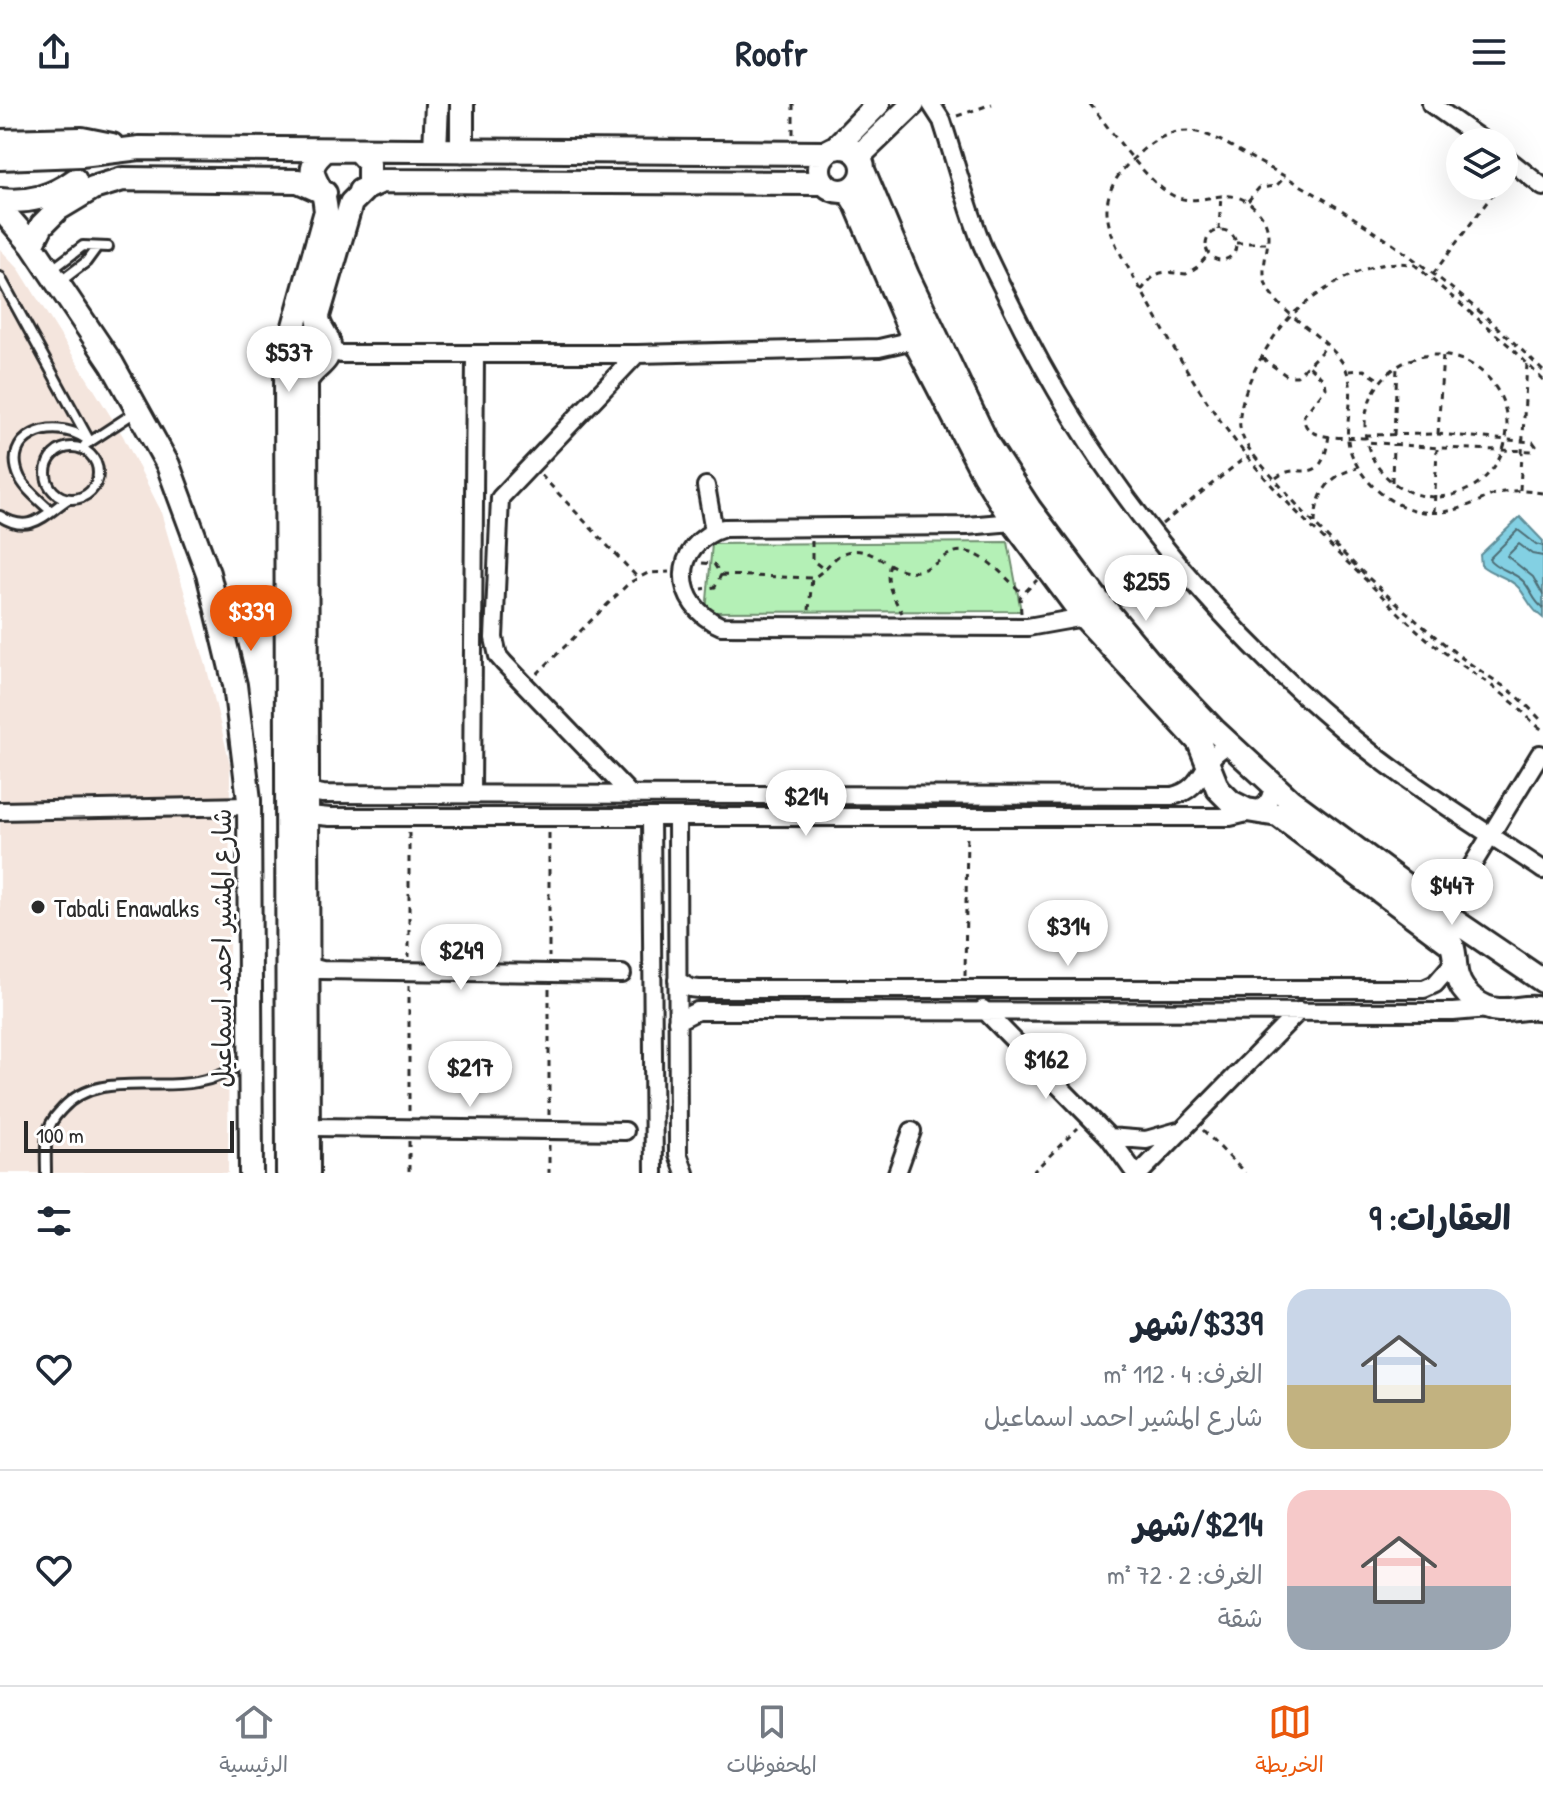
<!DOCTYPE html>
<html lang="ar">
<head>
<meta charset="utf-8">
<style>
	body { margin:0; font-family:"Patrick Hand","Playpen Sans Arabic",sans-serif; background:#f6f6f7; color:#1f2937; direction:rtl; height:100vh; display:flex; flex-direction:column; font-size:30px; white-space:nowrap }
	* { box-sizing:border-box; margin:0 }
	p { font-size:26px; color:#747a83 }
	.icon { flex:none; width:44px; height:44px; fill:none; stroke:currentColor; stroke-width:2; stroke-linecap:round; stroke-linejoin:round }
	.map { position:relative; height:1069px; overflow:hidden; direction:ltr }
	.side { display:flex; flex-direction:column; background:#fff; flex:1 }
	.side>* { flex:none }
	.buttons { position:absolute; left:1446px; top:24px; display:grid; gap:16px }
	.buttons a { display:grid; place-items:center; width:72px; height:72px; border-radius:50%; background:#fff; box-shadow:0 8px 32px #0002; font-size:40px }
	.scale { position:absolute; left:24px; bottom:20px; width:210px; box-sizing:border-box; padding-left:8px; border:4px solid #2b2b2b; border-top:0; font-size:22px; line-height:28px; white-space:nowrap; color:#2b2b2b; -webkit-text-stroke:6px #fff; paint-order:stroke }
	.price { position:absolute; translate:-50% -68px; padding:0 18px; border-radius:28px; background:#fff; color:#222; font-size:26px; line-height:52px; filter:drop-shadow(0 2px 4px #0008) }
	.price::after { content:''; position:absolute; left:50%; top:48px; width:24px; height:18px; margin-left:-12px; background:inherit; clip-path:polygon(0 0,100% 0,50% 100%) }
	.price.active { background:#ea580c; color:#fff }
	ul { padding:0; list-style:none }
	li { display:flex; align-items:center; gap:24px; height:200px; padding:0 32px }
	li+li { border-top:2px solid #e0e1e3 }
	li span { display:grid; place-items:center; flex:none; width:224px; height:160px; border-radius:24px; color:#555 }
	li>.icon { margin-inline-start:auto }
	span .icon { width:96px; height:96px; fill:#fffc; stroke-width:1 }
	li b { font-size:34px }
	h2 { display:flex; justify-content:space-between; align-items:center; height:96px; padding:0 32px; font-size:34px }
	header { display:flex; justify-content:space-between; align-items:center; height:104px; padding:0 32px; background:#fff; font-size:36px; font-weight:700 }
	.dock { display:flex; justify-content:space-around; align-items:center; height:112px; border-top:2px solid #e0e1e3; background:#fff; font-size:22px; color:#747a83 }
	.dock a { display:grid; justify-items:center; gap:4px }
	.dock .active { color:#ea580c }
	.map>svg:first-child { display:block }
	.built { fill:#f4e5dd }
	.green { fill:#b4f0b6; stroke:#708e70; stroke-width:2 }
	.water { fill:#83d0e3; stroke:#608e99; stroke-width:2 }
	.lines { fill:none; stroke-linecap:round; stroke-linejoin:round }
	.shore { stroke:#4e6d75; stroke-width:2 }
	.lane-casing { stroke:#2b2b2b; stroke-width:14 }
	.street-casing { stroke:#2b2b2b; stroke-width:22 }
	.secondary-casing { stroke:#2b2b2b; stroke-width:28 }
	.path { stroke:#2b2b2b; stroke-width:3; stroke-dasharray:6 6; stroke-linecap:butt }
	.lane { stroke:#fff; stroke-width:8 }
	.street { stroke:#fff; stroke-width:16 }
	.secondary { stroke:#fff; stroke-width:22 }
	.poi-dot { fill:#2b2b2b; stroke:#fff; stroke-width:3 }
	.labels { text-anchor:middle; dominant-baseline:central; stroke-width:6; stroke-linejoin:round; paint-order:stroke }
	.poi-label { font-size:26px; fill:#2b2b2b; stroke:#fff; text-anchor:start }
	.street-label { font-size:26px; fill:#2b2b2b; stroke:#fff }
</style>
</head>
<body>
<header><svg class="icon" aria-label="menu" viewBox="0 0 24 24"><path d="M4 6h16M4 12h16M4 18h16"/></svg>Roofr<svg class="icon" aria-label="share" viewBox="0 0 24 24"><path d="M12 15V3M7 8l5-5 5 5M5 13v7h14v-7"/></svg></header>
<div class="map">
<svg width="1543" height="1069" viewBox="0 0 1543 1069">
	<rect width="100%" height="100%" fill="#fff"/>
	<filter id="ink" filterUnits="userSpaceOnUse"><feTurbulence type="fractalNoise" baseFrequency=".0125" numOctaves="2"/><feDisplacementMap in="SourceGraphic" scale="16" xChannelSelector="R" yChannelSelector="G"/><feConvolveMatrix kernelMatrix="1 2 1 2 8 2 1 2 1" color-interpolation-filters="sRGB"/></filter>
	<g filter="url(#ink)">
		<!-- built -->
		<path class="built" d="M 0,145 L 19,165 L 123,332 L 160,405 L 207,565 L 230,660 L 228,1069 L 0,1069 Z"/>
		<!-- green -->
		<path class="green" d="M 1008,438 L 1021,507 L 706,508 L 712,440 Z"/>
		<!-- water -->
		<path class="water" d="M 1520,413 L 1543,437 L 1543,514 C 1530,505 1528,495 1519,484 C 1508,472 1492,471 1481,461 L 1480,451 Z"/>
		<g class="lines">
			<!-- shore -->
			<path class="shore" d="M 1543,442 L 1536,440 L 1518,426 L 1489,455 C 1496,465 1513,467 1523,477 C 1531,485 1533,497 1543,504
				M 1543,452 L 1532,450 L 1519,440 L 1507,452 L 1533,473 L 1543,491"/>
			<!-- lane casing -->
			<g class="lane-casing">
				<path id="lane" d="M 50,167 L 83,142 L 108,143
					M 0,173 L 90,338
					M 61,177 L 86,158 L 97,143
					M 85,341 L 137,307
					M46 369a26 26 0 1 1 52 0a26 26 0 1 1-52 0Z
					M 51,407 C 40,397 27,387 20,374 C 0,332 53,312 86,335
					M 0,412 C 30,431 43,412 68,395
					M 46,1069 C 46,1057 45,1043 47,1032 C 48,1022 55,1012 62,1005 C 96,967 152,987 197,978 C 216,975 232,967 248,956"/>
			</g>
			<!-- street casing -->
			<g class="street-casing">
				<path id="street" d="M 931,0 L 942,17 C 955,57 966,99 981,138 C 990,160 1002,182 1012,203 C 1090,364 1204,508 1341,624 C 1402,676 1476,721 1543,766
					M 1431,0 L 1485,38
					M 1504,52 L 1543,83
					M 329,246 L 341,250 L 637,250 L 879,244 L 914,236
					M 706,382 L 714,427
					M 1013,418 L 967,422 L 724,424 C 670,440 672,501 721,522 L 1028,523 L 1084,513
					M 300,686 L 323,690 L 1172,692 C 1207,685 1202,649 1230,641
					M 472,690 L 475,250
					M 631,691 L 504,559 L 498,552 L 494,534 L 500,394 L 637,250
					M 0,707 L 249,702
					M 299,710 L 330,713 L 1230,713 C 1250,708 1274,707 1272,680
					M 651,713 L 654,1069
					M 677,714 L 678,1050 L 685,1069
					M 1443,809 L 1540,650
					M 307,862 L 322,866 L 622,870
					M 677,876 L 690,884 L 699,885 L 1424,885 L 1435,880 L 1455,857
					M 983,905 L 1109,1033 L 1135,1069
					M 677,917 L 697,907 L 1453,908 L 1488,905
					M 307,1020 L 315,1023 L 625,1027
					M 1109,1033 L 1146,1036 L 1178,1027
					M 897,1069 L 912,1027
					M 1140,1069 L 1299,907"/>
			</g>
			<!-- secondary casing -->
			<g class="secondary-casing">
				<path id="secondary" d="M 0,37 L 82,35 L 112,41
					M819 65a22 22 0 1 1 44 0a22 22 0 1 1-44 0Z
					M 835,44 L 878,0
					M 435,46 L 437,0
					M 462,47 L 462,0
					M 859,52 L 913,0
					M 0,54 L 81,51 L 140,44 L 825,49
					M 863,66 L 907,171 L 988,341 L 1029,404 L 1097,495 L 1153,562 L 1213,625 L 1290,696 L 1443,809 L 1543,877
					M 360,87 L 382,77 L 824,79
					M 844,87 L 850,90 L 856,100 L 914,236 L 984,371 L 1013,418 L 1084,513 L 1199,638 L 1218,685 L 1231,698 L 1247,706 L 1278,711 L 1452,841 C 1456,852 1454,862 1457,872 C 1462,890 1481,905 1499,906 C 1515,907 1528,901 1543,905
					M 0,96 C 29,99 52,93 75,76
					M 0,104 L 32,141 L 112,260 L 168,361 L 208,469 L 235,581 L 249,696 L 251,1069
					M 32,141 L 42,121 L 58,105 L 93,84 L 123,75 L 298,77 L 325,89
					M 288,1069 L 286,251 L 326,107 C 325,101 325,92 321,87 C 311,69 307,62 326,46
					M 308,1069 L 306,278 C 311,263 331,260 329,241 C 328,230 318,225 318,212 L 351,99 L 369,81 L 369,59 L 357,46"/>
			</g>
			<!-- path -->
			<path class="path" d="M 793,0 L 793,33
				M 1090,0 C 1109,24 1150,83 1176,93 C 1205,104 1229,77 1256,105 C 1283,131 1254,159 1268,185 C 1285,215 1337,238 1347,268 C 1357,293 1342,320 1350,346 C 1364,386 1406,416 1449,407 C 1466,404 1480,396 1495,390 C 1511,385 1527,387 1543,389
				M 957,12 L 992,0
				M 1248,97 L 1259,84 L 1276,82 L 1285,73
				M 1219,126 L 1221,90
				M1206 141a15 15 0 1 1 30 0a15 15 0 1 1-30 0Z
				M 1236,139 L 1268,139
				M 1433,170 L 1499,82
				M 1141,187 C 1158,164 1161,168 1186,170 L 1197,163 L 1209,150
				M1365 322a71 71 0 1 1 142 0a71 71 0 1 1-142 0Z
				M 1262,254 L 1287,272 L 1297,272 L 1327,242
				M 1309,262 L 1325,277 L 1326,284 L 1304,311 C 1301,339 1346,332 1365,334
				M 1349,267 L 1364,266 L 1381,277
				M 1543,267 C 1457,180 1365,115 1257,57 C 1236,46 1212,28 1188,27 C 1166,27 1149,39 1134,54 C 1119,68 1106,86 1107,108 C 1109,137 1131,167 1145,193 C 1175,248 1207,302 1246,351 C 1282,396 1325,437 1367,477 C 1386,496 1405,516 1426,534 C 1453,557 1484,574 1511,597 C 1523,606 1530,618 1543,626
				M 1543,276 L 1512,244 L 1415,161 C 1373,151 1324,183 1294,209 C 1271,230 1232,296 1241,328 C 1246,346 1264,363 1276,377 C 1327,437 1390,497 1452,546 C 1472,563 1496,576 1517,592 C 1526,600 1534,609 1543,618
				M 1438,330 L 1443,250
				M 1365,331 L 1438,330 L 1533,338 L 1536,342 L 1532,347 L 1439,344 L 1366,338
				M 1394,331 L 1397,263
				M 541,371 L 637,473
				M 1276,374 C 1300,354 1321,389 1329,331
				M 1392,378 L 1393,340
				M 1520,386 L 1527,259
				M 1434,409 L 1437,345
				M 1315,419 C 1316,390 1329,371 1357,364
				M 1162,420 L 1247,352
				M 812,437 L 812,456 L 825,466
				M 702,459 L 714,460 L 721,471 L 715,483 L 702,485
				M 890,460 C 884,479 893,492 902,509
				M 721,471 L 812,474 C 824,469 829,458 840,451 C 867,436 884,464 908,467 C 921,469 932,462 942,455 C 971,430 1003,472 1023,490
				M 1109,486 L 1153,451
				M 809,506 L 812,474
				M 1021,509 L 1020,493 L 1037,476
				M 537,570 L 629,479 L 648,469 L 669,468
				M 409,729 L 409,853
				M 549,729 L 549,853
				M 965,872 L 967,728
				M 409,881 L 409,1009
				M 549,885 L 549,1013
				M 1203,1026 L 1245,1069
				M 409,1037 L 409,1069
				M 549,1041 L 549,1069
				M 1032,1069 L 1078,1024"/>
			<!-- lane -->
			<use href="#lane" class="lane"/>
			<!-- street -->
			<use href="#street" class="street"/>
			<!-- secondary -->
			<use href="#secondary" class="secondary"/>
		</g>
	</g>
	<!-- markers -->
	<circle class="poi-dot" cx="38" cy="803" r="8"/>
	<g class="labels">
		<!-- poi labels -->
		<g class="poi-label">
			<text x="54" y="803">Tabali Enawalks</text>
		</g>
		<!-- street labels -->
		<g class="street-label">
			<text transform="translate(221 844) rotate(-90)">شارع المشير احمد اسماعيل</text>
		</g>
	</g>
</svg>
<div class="buttons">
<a><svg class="icon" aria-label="layers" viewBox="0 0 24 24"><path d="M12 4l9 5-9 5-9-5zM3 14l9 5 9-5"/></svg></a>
</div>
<div class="scale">100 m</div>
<b class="price" style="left:289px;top:290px">$537</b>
<b class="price" style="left:1146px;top:519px">$255</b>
<b class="price active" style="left:251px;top:549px">$339</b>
<b class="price" style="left:806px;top:734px">$214</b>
<b class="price" style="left:1452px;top:823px">$447</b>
<b class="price" style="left:1068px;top:864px">$314</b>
<b class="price" style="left:461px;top:888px">$249</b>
<b class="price" style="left:1046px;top:997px">$162</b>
<b class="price" style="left:470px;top:1005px">$217</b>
</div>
<section class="side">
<h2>العقارات: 9<svg class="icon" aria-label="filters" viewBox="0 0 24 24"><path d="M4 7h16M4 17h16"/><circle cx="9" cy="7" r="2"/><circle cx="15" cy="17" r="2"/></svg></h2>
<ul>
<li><span style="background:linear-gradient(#c9d6e8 60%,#c2b280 0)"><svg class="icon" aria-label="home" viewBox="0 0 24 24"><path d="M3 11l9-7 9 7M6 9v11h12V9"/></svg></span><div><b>$339/شهر</b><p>الغرف: 4 · 112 m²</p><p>شارع المشير احمد اسماعيل</p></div><svg class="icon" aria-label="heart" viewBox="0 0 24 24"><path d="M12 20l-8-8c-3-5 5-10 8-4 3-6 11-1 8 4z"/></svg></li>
<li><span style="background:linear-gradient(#f6c9c9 60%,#9aa5b1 0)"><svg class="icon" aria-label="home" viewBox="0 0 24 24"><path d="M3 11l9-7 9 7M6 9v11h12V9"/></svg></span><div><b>$214/شهر</b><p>الغرف: 2 · 72 m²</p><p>شقة</p></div><svg class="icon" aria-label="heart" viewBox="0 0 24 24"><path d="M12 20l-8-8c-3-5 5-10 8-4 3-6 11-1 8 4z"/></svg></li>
</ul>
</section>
<nav class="dock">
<a class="active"><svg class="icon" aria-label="map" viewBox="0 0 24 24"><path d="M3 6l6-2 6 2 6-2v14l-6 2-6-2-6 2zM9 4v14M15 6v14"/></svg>الخريطة</a>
<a><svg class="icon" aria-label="saved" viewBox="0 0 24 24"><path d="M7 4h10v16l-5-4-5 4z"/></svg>المحفوظات</a>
<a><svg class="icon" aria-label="home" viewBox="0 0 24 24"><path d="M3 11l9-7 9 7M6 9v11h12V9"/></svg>الرئيسية</a>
</nav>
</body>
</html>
